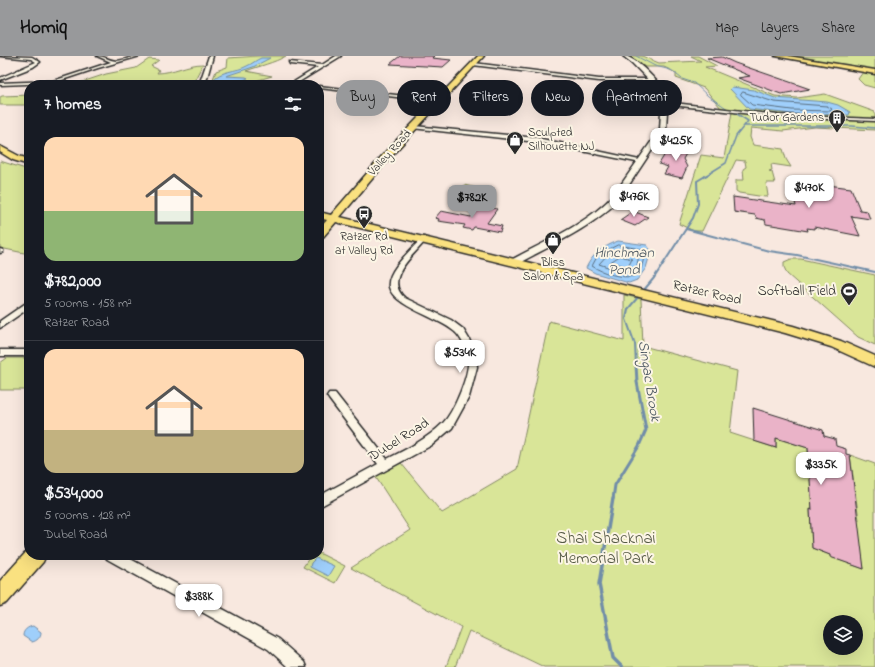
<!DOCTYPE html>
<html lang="en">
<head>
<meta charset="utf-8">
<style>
	body { margin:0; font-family:"Indie Flower",sans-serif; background:#20242c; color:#f1f3f6; height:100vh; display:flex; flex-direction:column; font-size:15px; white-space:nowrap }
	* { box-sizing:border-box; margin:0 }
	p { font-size:13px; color:#9ea1a6 }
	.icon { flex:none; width:22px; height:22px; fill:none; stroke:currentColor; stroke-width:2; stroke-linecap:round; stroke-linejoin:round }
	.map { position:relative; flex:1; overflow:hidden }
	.drawer { position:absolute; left:24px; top:24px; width:300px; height:480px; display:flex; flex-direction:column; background:#171b24; border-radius:16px; box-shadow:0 4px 16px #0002 }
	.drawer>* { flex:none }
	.top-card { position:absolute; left:336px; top:24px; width:380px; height:36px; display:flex; gap:8px }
	.controls { position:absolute; left:823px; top:559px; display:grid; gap:8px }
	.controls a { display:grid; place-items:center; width:40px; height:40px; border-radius:50%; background:#171b24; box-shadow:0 4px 16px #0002; font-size:20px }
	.price { position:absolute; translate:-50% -34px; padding:0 9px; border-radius:8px; background:#fff; color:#222; font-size:13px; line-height:26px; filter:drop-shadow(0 1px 2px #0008) }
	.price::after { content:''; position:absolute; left:50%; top:24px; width:12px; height:9px; margin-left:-6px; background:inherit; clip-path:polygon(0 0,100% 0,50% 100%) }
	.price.on { background:#98999b; color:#111 }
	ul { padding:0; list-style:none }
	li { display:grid; align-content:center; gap:8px; height:212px; padding:0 20px }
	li+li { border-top:1px solid #363941 }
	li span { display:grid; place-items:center; height:124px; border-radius:12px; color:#555 }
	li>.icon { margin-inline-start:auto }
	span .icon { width:72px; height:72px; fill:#fffc; stroke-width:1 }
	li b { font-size:17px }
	h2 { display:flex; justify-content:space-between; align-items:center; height:48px; padding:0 20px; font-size:17px }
	.pill { padding:0 14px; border-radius:18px; background:#171b24; box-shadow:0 4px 16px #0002; font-size:14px; line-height:36px }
	.pill.on { background:#98999b; color:#111 }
	header { display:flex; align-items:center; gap:24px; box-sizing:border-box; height:56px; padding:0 20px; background:#98999b; color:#111 }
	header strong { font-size:19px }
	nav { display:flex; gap:22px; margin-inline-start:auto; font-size:14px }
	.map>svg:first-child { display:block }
	.green { fill:#d9e598; stroke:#828862; fill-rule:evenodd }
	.water { fill:#9fcffb; stroke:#718da8 }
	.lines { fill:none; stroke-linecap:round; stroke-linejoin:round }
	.shore { stroke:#596d7e; stroke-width:1 }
	.stream-far4 { stroke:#718da8; stroke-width:1 }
	.stream-far3 { stroke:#718da8; stroke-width:1.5 }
	.stream-far2 { stroke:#718da8; stroke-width:2 }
	.stream-far1 { stroke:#718da8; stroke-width:3 }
	.stream { stroke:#718da8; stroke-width:3.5 }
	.building { fill:#eab3c8; stroke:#2b2b2b }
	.minor-casing { stroke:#2b2b2b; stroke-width:3 }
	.tertiary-casing { stroke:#2b2b2b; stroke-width:3 }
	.primary-casing { stroke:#2b2b2b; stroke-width:3 }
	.minor { fill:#fcf5e5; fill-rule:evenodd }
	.tertiary { fill:#fcf5e5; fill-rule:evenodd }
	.primary { fill:#fae180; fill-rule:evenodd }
	.labels { text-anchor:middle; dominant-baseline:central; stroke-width:4; stroke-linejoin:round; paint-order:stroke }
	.far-poi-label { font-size:12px; fill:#2b2b2b; stroke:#fcf5e5 }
	.far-street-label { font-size:12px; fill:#2b2b2b; stroke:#fcf5e5 }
	.poi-label { font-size:14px; fill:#2b2b2b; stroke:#fcf5e5; text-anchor:end }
	.street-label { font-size:14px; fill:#2b2b2b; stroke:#fcf5e5 }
	.water-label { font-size:15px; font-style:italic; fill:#48545f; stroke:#fcf5e5 }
	.near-park-label { font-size:17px; fill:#565a46; stroke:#fcf5e5 }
</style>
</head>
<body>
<header>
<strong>Homiq</strong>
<nav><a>Map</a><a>Layers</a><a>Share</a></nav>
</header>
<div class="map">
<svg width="875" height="611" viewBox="0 0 875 611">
	<rect width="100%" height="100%" fill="#f8e8df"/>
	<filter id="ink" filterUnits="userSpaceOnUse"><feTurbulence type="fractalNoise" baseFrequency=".025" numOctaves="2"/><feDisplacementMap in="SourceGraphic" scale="8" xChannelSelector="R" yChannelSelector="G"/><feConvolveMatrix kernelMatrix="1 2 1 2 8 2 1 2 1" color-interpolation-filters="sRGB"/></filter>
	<g filter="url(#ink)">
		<!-- green -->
		<path class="green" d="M 258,0 L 286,0 C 274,7 259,10 246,15 L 272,20 L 252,26 L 211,28 L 216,15 L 227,11 L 228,2 Z
			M 630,0 L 642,0 L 659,7 L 701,5 L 691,0 L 698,0 L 717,10 L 705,11 L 775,40 L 797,42 L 825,38 L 875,56 L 875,74 L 815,71 L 783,75 L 751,72 L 750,81 L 753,89 L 783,93 L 786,103 L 791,111 L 771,108 L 772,114 L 769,115 L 772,116 L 775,127 L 766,127 L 768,140 L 765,141 L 739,137 L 736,135 L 736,124 L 744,124 L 743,113 L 746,111 L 745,105 L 736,104 L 702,175 L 694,175 L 679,168 L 701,99 L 724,102 L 732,56 L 721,52 L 704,32 L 676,22 L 676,17 L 664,11 L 645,11 Z
			M 791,0 L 875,0 L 875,14 Z
			M 149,3 L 159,4 L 151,10 L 159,14 L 157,17 C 173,17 187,8 203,8 L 192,29 L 73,29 L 106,18 L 136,12 Z
			M 863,16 L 875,18 L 875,32 L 864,29 L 858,23 Z
			M 29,39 L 29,49 L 0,49 L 0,41 L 2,40 Z
			M 0,105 L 29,114 L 29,198 L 0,192 Z
			M 464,129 L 489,135 L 477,147 L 452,141 Z
			M 791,203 L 801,203 L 875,219 L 875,289 L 858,281 L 787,218 L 784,211 L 784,206 Z
			M 624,239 L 641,243 L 643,290 L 737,315 L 730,377 L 776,392 L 776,382 L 808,392 L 812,454 L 810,454 L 812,492 L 830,499 L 831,501 L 864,513 L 855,463 L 859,464 L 850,399 L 875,408 L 875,611 L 544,611 L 469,575 L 455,611 L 446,611 L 461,571 L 351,512 L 410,474 L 375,420 L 401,407 L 442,457 L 517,413 L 549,265 L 624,285 ZM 830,566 L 856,566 L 856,592 L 830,592 Z
			M 7,302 L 29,302 L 29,334 L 0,334 L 0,307 Z
			M 319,497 L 345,510 L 335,527 L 303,511 L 311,499 L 319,499 Z"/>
		<!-- water -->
		<path class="water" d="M 261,2 L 270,2 L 253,11 L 226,20 L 246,21 L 248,22 C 238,28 224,26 212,25 C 220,14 237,16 247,10 C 252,8 256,4 261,2 Z
			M 732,31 L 754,34 L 775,42 L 827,46 L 838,49 L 850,56 L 849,59 L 792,58 L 749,53 L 730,33 Z
			M 618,185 L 647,189 L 651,195 L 646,212 L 637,224 L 629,227 L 595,217 L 586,212 C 593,197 603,191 618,185 Z
			M 316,502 L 334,510 L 328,520 L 310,511 L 311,507 Z
			M 33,570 L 41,576 C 41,581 37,585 32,586 L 23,580 C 23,574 28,571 33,570 Z"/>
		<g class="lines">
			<!-- shore -->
			<path class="shore" d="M 743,36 L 774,46 L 827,50 L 832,53 L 830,55 L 792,54 L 752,49 L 741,39 Z
				M 618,189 L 646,194 L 641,213 L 634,220 C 621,223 603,217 592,210 L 598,199 Z
				M 619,194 L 639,198 L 637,210 L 628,218 L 599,208 L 608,198 Z
				M 620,200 L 632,203 L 628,211 L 611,206 Z"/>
			<!-- stream-far4 -->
			<path class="stream-far4" d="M 636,0 L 655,10 L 671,14 L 682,23 L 694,27 L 708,40 L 728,53"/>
			<!-- stream-far3 -->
			<path class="stream-far3" d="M 744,70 L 852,70 L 875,72
				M 705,120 L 726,107 L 736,80 L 748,65 L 734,56"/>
			<!-- stream-far2 -->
			<path class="stream-far2" d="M 686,173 L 769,195 L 797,199 L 875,216
				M 636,310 L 635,288 L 626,263 L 628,253 L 654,222 L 693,162 L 698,148 L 697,125 L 707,119"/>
			<!-- stream-far1 -->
			<path class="stream-far1" d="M 613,443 L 615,429 L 639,390 L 646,374 L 637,326 L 636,309"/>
			<!-- stream -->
			<path class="stream" d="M 613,442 L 599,528 L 613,602 L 622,611"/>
		</g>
		<!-- building -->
		<path class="building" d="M 400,0 L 434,0 L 432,2 L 451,4 L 443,11 L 390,8 Z
			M 722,1 L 735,7 L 810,33 L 781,38 L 738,22 L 750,20 L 707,2 Z
			M 678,87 L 691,89 L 683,103 L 687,111 L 682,122 L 664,118 L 668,111 L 659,108 L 665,98 L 676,100 Z
			M 789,124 L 851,132 L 860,154 L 867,155 L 870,163 L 851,160 L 860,180 L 814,171 L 814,173 L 807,172 L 808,175 L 766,168 L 765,164 L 756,162 L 755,159 L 734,156 L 733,141 L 796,150 Z
			M 481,149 L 497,153 L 487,167 L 502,170 L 500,176 L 474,171 L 472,174 L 463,172 L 465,169 L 438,165 L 439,163 L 435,162 L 441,155 L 471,161 Z
			M 633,155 L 648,161 L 635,170 L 620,164 Z
			M 753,352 L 823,374 L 824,380 L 835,383 L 836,390 L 846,393 L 846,398 L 850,399 L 864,513 L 830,501 L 830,499 L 812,492 L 810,453 L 812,454 L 808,392 L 776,382 L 776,392 L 754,385 Z"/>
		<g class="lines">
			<!-- minor casing -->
			<g class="minor-casing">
				<path id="minor" d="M 0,0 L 32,1 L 40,6 L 33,11 L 0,24 L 0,22 L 36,6 L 31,3 Z
					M 97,0 C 104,0 110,5 117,5 C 125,4 132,0 140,0 L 98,12 L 53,27 L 0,29 L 0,27 L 53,25 L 111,6 Z
					M 336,0 L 341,0 L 294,29 L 289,29 L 318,11 L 290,8 L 289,6 L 322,9 Z
					M 474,7 L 599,23 L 653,23 L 655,24 L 653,25 L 599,25 L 473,9 Z
					M 319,30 L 439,44 L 441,45 L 439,46 L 319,32 Z
					M 665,46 L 778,59 L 875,63 L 875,65 L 778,61 L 663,48 Z
					M 414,70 L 537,82 L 644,105 L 641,107 L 537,86 L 412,72 L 412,71 Z
					M 424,181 L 427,183 L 426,184 C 413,200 383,223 405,242 L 451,264 L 463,273 L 469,283 L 476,300 L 477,311 L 469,341 L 452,372 L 432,389 L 319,451 L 319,440 L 378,408 L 329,343 L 327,340 L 329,337 L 335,337 L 387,403 C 407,393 427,383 443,367 C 454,356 471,316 468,300 C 466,293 461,281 455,276 C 440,262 393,250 389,231 C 386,215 412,193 422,182 Z
					M 0,193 L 3,194 L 3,196 L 0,197 Z
					M 29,245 L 29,252 L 0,272 L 0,265 Z
					M 0,294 L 29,294 L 29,300 L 0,300 Z
					M 105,499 L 123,499 L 278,583 L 304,606 L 306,611 L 288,611 L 268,593 L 107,503 Z"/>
			</g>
			<!-- tertiary casing -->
			<g class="tertiary-casing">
				<path id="tertiary" d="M 209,0 L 213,0 L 205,29 L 199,29 Z
					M 623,0 C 636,0 659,28 668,38 L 666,73 L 619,144 C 591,172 552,189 517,208 L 511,208 L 511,204 C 546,185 585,169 613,140 L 660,73 L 662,38 L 632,7 Z"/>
			</g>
			<!-- primary casing -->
			<g class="primary-casing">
				<path id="primary" d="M 478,0 L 484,0 L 394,97 L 340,161 L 793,270 L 841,285 L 875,300 L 875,311 L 831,291 L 785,277 L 336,166 L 323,181 L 319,182 L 319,173 L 327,164 L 319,162 L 319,156 L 331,159 L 388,93 Z
					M 775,0 L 788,0 L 875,14 L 875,18 Z
					M 0,90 L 19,100 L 29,103 L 29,109 L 13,104 L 0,96 Z
					M 29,493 L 29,499 L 46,499 L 43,506 L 7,547 L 0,550 L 0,525 Z"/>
			</g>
			<!-- minor -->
			<use href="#minor" class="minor"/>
			<!-- tertiary -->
			<use href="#tertiary" class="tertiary"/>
			<!-- primary -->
			<use href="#primary" class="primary"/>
		</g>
	</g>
	<!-- icons -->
	<defs>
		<g id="building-pin" transform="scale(0.9)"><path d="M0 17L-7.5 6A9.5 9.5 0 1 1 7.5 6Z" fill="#2b2b2b" stroke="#fcf5e5"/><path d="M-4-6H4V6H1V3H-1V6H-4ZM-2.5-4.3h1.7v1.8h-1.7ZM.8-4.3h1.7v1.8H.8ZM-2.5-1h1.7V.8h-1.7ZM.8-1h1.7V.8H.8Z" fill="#fff"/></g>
		<g id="shop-pin" transform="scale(0.9)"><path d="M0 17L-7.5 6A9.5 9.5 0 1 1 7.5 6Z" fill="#2b2b2b" stroke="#fcf5e5"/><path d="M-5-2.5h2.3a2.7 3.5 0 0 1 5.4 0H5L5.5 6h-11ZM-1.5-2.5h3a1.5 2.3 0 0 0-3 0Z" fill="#fff"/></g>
		<g id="bus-pin" transform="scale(0.9)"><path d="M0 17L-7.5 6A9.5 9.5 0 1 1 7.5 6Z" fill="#2b2b2b" stroke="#fcf5e5"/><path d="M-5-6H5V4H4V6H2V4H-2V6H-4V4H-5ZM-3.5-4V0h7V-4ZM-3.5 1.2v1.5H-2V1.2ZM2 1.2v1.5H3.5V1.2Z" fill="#fff"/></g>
		<g id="stadium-pin" transform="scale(0.9)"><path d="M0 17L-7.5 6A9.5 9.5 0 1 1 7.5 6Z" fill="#2b2b2b" stroke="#fcf5e5"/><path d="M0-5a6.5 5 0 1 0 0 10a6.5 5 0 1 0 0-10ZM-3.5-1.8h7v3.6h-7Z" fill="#fff"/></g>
	</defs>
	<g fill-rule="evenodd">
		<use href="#building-pin" x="837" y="62"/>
		<use href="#shop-pin" x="515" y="84"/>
		<use href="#bus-pin" x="364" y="158"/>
		<use href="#shop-pin" x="553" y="184"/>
		<use href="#stadium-pin" x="849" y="235"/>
	</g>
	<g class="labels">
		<!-- far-poi labels -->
		<g class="far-poi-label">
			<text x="824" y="62" text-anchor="end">Tudor Gardens</text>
			<text x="528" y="77" text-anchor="start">Sculpted<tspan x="528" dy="14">Silhouette NJ</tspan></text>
			<text x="364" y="181">Ratzer Rd<tspan x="364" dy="14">at Valley Rd</tspan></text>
			<text x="553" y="207">Bliss<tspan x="553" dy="14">Salon &amp; Spa</tspan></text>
		</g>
		<!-- far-street labels -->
		<g class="far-street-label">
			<text transform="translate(390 97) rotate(-48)">Valley Road</text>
		</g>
		<!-- poi labels -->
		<g class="poi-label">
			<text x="836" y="235">Softball Field</text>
		</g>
		<!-- street labels -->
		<g class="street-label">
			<text transform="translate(707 237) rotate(13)">Ratzer Road</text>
			<text transform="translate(399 384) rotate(-32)">Dubel Road</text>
		</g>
		<!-- water labels -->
		<g class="water-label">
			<text x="624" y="197">Hinchman<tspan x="624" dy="17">Pond</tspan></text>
			<text transform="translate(649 325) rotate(81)">Singac Brook</text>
		</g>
		<!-- near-park labels -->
		<g class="near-park-label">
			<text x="606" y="482">Shai Shacknai<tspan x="606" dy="20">Memorial Park</tspan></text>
		</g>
	</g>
</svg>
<div class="controls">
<a><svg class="icon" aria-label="layers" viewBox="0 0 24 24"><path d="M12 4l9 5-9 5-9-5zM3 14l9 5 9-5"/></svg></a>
</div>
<b class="price" style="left:676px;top:106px">$425K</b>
<b class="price" style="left:809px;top:153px">$470K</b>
<b class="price" style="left:634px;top:162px">$476K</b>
<b class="price on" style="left:472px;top:163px">$782K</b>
<b class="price" style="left:460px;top:318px">$534K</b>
<b class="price" style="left:821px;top:430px">$335K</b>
<b class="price" style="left:199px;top:562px">$388K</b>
<div class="top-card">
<a class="pill on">Buy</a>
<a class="pill">Rent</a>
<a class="pill">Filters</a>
<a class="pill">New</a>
<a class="pill">Apartment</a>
</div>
<section class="drawer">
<h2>7 homes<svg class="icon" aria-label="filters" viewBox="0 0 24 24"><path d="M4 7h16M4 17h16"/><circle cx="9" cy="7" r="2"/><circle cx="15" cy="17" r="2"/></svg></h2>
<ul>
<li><span style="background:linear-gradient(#ffd9b3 60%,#8fb573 0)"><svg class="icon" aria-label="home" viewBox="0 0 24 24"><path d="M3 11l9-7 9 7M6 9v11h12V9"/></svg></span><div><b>$782,000</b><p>5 rooms · 158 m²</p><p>Ratzer Road</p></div></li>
<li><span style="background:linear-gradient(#ffd9b3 65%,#c2b280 0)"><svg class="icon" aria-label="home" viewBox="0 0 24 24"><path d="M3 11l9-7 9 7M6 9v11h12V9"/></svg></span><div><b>$534,000</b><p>5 rooms · 128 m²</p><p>Dubel Road</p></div></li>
</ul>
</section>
</div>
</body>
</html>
